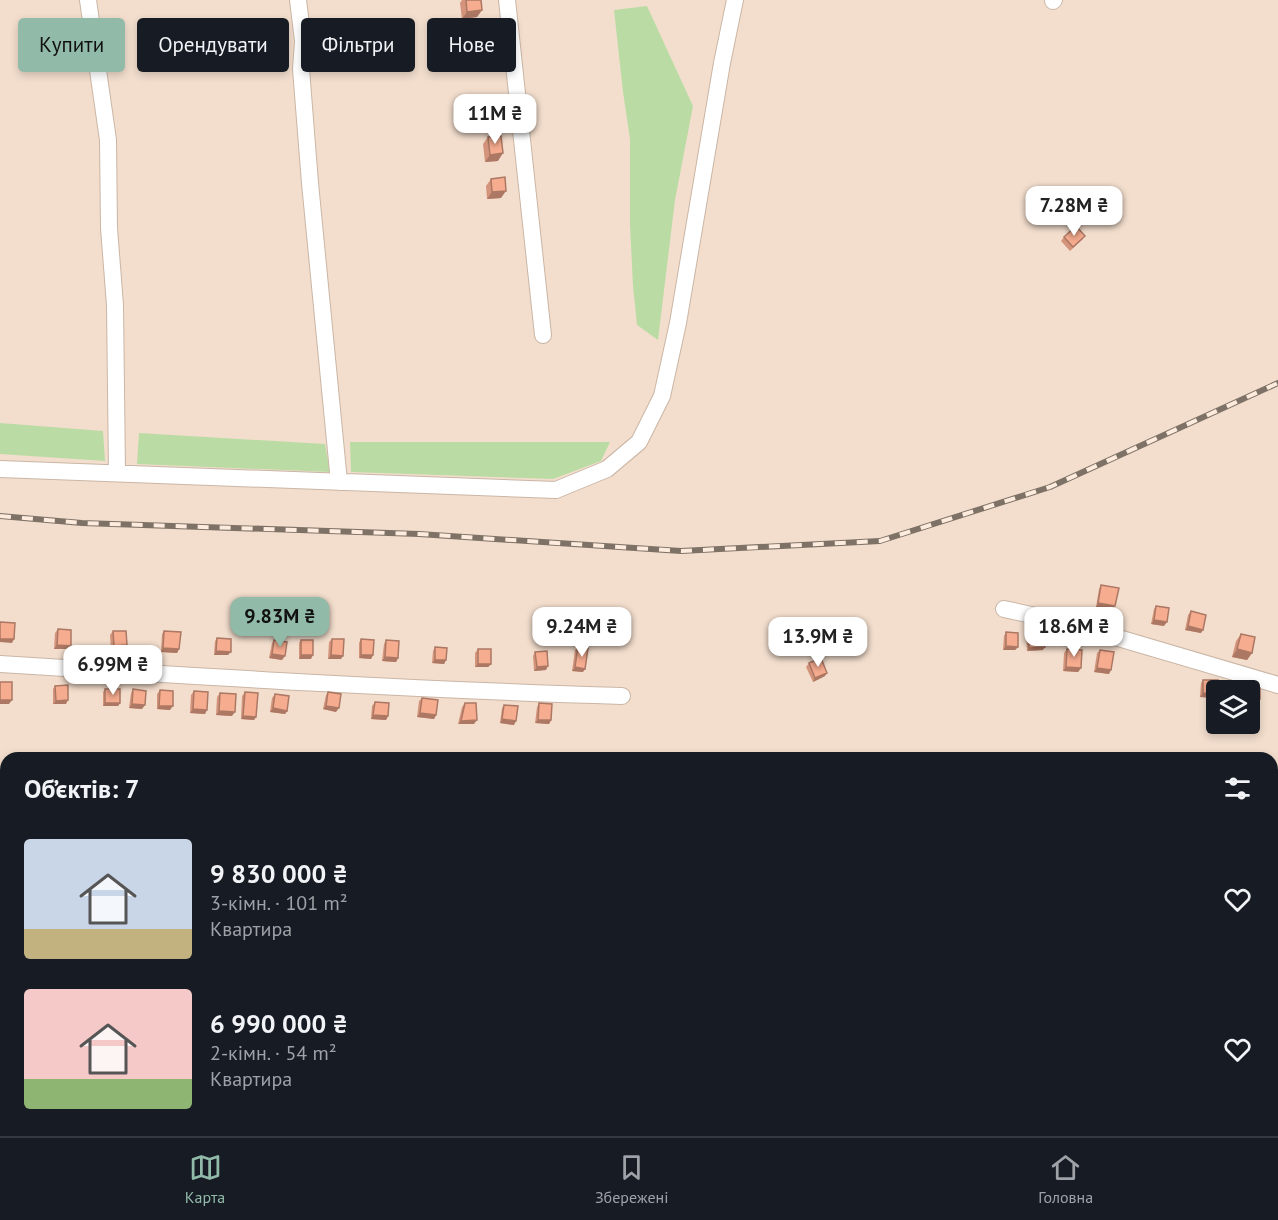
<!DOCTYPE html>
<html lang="uk">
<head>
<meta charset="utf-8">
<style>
	body { margin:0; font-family:"PT Sans",sans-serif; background:#242831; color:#f1f3f6; height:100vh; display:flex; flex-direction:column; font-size:22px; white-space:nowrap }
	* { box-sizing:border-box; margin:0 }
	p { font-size:20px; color:#9ea1a6 }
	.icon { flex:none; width:33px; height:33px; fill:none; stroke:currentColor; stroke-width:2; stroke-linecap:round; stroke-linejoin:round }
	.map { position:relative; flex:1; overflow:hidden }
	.panel { position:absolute; left:0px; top:752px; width:1278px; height:386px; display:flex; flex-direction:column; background:#171b24; border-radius:18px 18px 0 0; box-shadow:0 3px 9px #0003 }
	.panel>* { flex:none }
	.guide { position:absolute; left:18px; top:18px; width:600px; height:54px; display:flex; gap:12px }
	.tools { position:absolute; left:1206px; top:680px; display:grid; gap:12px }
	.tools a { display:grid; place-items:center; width:54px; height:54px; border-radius:6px; background:#171b24; box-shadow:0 3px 9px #0003; font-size:30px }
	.price { position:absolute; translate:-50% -51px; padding:0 14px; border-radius:12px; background:#fff; color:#222; font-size:20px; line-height:39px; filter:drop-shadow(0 2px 3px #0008) }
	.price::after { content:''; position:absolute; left:50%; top:36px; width:18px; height:14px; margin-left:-9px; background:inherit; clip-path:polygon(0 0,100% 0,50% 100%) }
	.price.selected { background:#91baa8; color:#111 }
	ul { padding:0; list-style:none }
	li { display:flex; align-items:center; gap:18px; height:150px; padding:0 24px }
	li span { display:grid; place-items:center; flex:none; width:168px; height:120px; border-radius:6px; color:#555 }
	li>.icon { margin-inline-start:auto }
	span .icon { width:72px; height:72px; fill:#fffc; stroke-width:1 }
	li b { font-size:26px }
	h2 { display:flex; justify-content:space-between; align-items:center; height:72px; padding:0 24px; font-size:26px }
	.chip { padding:0 21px; border-radius:6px; background:#171b24; box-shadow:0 3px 9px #0003; font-size:21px; line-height:54px }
	.chip.selected { background:#91baa8; color:#111 }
	.menu { display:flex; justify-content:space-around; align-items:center; height:84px; border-top:2px solid #363941; background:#171b24; font-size:16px; color:#9ea1a6 }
	.menu a { display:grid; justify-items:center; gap:3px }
	.menu .selected { color:#91baa8 }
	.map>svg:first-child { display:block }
	.green { fill:#badca4 }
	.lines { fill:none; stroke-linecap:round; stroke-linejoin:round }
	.minor-casing { stroke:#cab6a6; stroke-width:18 }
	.minor { stroke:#fff; stroke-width:16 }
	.rail-casing { stroke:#7e7267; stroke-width:6 }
	.rail { stroke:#fdecde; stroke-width:4; stroke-dasharray:11; stroke-linecap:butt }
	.wall { fill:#d4947b }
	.shaded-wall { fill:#ac7864 }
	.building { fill:#f6ac8f; stroke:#ac7864; stroke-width:1.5 }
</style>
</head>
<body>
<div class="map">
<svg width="1278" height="1136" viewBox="0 0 1278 1136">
	<rect width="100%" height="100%" fill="#f3decd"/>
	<!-- green -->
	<path class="green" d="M 647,6 L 693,106 L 675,200 L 658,340 L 637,325 L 633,286 L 630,225 L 630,139 L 623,92 L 614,10 Z
		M 0,423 L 103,431 L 105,461 L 0,454 Z
		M 139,433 L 325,444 L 330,472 L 137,464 Z
		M 350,442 L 610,442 L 601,461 L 553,479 L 351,472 Z"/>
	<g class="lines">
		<!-- minor casing -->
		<g class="minor-casing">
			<path id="minor" d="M 88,0 L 108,140 L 109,228 L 115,305 L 117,473
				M 298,0 L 303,41 L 301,69 L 310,183 L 339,482
				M 507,0 L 543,335
				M 1053,1 L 1054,0
				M 0,469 L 556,490 L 607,469 L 639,442 L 662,396 L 678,323 L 722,63 L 735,0
				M 1004,609 L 1064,622 L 1278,685
				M 0,664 C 207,677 414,690 622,696
				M 0,858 L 6,860
				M 1272,918 L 1278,919
				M 420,1131 L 421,1136
				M 556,1131 L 557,1136
				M 50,1136 L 50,1131
				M 246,1136 L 247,1131
				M 577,1136 L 601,1131"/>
		</g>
		<!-- minor -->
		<use href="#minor" class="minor"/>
		<!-- rail casing -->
		<g class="rail-casing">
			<path id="rail" d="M 0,516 L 82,523 L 419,534 L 681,551 L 880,541 L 1050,487 L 1278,383"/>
		</g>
		<!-- rail -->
		<use href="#rail" class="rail"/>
	</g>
	<!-- wall -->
	<path class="wall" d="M 462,0 L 481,0 L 482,10 L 477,17 L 462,19 L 460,3 Z
		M 488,137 L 498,161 L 485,162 L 483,144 Z
		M 491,179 L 501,198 L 487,199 L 486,186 Z
		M 1064,237 L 1083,239 L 1070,251 L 1061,241 Z
		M 1101,585 L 1113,609 L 1096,607 L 1099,589 Z
		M 1156,606 L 1164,626 L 1151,624 L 1154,609 Z
		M 1191,611 L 1201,633 L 1185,630 L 1188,615 Z
		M 58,629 L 71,646 L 68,649 L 54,649 L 55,633 Z
		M 113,631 L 127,645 L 124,649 L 111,650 L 110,635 Z
		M 164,631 L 179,649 L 177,653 L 161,652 L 162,634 Z
		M 1028,631 L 1043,650 L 1027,651 L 1026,635 Z
		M 1006,632 L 1018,647 L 1015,650 L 1003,650 L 1004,636 Z
		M 1241,634 L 1252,653 L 1247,660 L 1232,657 L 1236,641 Z
		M 217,638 L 228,655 L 214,655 L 215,641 Z
		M 332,639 L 341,659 L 328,659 L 329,642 Z
		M 361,639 L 373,655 L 371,659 L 359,658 L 359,643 Z
		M 274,640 L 282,660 L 269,658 L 272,643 Z
		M 301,640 L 311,659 L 299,659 L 299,643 Z
		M 386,640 L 398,658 L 396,662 L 382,661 L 384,644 Z
		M 578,646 L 583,672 L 572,671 L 575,650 Z
		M 435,647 L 446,660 L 444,664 L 432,663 L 433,651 Z
		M 478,649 L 491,664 L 488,667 L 475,667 L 475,653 Z
		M 1067,649 L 1081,668 L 1078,672 L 1063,671 L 1064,653 Z
		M 1100,650 L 1109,674 L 1094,672 L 1097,653 Z
		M 535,652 L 546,670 L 534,671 L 533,656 Z
		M 809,663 L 825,676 L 813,682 L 806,667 Z
		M 1203,680 L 1216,690 L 1216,695 L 1215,698 L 1200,697 L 1201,683 Z
		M 55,686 L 66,704 L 53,704 L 53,689 Z
		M 105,689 L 120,703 L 118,706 L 103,706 L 103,692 Z
		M 133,689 L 142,709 L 129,708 L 131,693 Z
		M 160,690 L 170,710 L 157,709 L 157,694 Z
		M 194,691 L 205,714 L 190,713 L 191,695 Z
		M 245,692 L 256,717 L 254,720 L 241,719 L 242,696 Z
		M 328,692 L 336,712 L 323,709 L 326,695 Z
		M 220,693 L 232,716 L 216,715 L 217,697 Z
		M 275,694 L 287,711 L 285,714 L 270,712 L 272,698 Z
		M 422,698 L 436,715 L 434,719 L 417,717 L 419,701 Z
		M 375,702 L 388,716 L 386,720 L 371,719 L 372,706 Z
		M 465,703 L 474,724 L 458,724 L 462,707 Z
		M 539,703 L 551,720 L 549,724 L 535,723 L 537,707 Z
		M 504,705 L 514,725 L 500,723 L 502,708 Z
		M 1278,879 L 1278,898 L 1275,898 L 1276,882 Z
		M 776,1131 L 794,1131 L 795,1136 L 777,1136 Z"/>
	<!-- shaded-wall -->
	<path class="shaded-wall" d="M 482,10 L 477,17 L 462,19 L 467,12 Z
		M 503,153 L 498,161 L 485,162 L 490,155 Z
		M 506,191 L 501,198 L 487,199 L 492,192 Z
		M 1098,603 L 1115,606 L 1113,609 L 1096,607 Z
		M 1154,620 L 1167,622 L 1164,626 L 1151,624 Z
		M 1188,626 L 1203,630 L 1201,633 L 1185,630 Z
		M 0,639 L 14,639 L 12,643 L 0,642 Z
		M 57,645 L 71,646 L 68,649 L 54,649 Z
		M 127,645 L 124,649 L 111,650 L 114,646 Z
		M 1006,646 L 1018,647 L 1015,650 L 1003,650 Z
		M 1045,647 L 1043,650 L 1027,651 L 1029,648 Z
		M 163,648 L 179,649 L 177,653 L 161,652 Z
		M 1237,649 L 1252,653 L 1247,660 L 1232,657 Z
		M 216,651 L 231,652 L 228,655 L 214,655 Z
		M 272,654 L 285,656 L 282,660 L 269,658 Z
		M 301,655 L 313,655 L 311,659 L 299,659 Z
		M 331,655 L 343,656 L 341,659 L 328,659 Z
		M 361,655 L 373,655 L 371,659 L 359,658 Z
		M 385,657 L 398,658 L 396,662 L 382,661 Z
		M 435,660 L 446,660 L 444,664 L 432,663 Z
		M 478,664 L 491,664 L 488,667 L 475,667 Z
		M 548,666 L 546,670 L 534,671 L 537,667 Z
		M 575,667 L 585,669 L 583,672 L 572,671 Z
		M 1066,667 L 1081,668 L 1078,672 L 1063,671 Z
		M 1097,668 L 1111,670 L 1109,674 L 1094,672 Z
		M 827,673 L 825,676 L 813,682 L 815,678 Z
		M 1203,693 L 1216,694 L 1216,695 L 1215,698 L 1200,697 Z
		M 1250,699 L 1260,699 L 1257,703 L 1250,703 Z
		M 0,700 L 12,700 L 9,704 L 0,704 Z
		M 68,700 L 66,704 L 53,704 L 56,701 Z
		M 105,703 L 120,703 L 118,706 L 103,706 Z
		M 132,704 L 145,705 L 142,709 L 129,708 Z
		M 159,706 L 173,706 L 170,710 L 157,709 Z
		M 326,706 L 339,708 L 336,712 L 323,709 Z
		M 273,708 L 287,711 L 285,714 L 270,712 Z
		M 193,709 L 207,710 L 205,714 L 190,713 Z
		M 219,711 L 235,712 L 232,716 L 216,715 Z
		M 420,713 L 436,715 L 434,719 L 417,717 Z
		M 373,715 L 388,716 L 386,720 L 371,719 Z
		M 243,716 L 256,717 L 254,720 L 241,719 Z
		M 502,719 L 516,721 L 514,725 L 500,723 Z
		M 477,720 L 474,724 L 458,724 L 461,721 Z
		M 538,720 L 551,720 L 549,724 L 535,723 Z
		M 0,813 L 6,815 L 6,819 L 0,817 Z
		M 1272,944 L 1278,945 L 1278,949 L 1272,948 Z"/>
	<!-- building -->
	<path class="building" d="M 466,0 L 481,0 L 482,10 L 467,12 Z
		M 501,136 L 503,153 L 490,155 L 488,137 Z
		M 505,177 L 506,191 L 492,192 L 491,179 Z
		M 1076,226 L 1085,236 L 1073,247 L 1064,237 Z
		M 1101,585 L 1119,588 L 1115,606 L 1098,603 Z
		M 1156,606 L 1169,608 L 1167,622 L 1154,620 Z
		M 1191,611 L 1206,615 L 1203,630 L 1188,626 Z
		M 0,622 L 15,623 L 14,639 L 0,639 Z
		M 58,629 L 71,630 L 71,646 L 57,645 Z
		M 1044,630 L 1045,647 L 1029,648 L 1028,631 Z
		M 113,631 L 126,631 L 127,645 L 114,646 Z
		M 164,631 L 181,632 L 179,649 L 163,648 Z
		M 1006,632 L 1018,633 L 1018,647 L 1006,646 Z
		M 1241,634 L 1255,637 L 1252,653 L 1237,649 Z
		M 217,638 L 231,639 L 231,652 L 216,651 Z
		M 332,639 L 344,639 L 343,656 L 331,655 Z
		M 361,639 L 374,640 L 373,655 L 361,655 Z
		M 274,640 L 287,642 L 285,656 L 272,654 Z
		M 301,640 L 313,640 L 313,655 L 301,655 Z
		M 386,640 L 399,641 L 398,658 L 385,657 Z
		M 578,646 L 588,648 L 585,669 L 575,667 Z
		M 435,647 L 447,648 L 446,660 L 435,660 Z
		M 478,649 L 491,649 L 491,664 L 478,664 Z
		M 1067,649 L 1082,650 L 1081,668 L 1066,667 Z
		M 1100,650 L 1114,652 L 1111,670 L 1097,668 Z
		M 547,651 L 548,666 L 537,667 L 535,652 Z
		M 821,658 L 827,673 L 815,678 L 809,663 Z
		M 1203,680 L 1218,680 L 1216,694 L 1203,693 Z
		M 0,682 L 12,682 L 12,700 L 0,700 Z
		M 68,685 L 68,700 L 56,701 L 55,686 Z
		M 1248,687 L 1260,688 L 1260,699 L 1250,699 L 1250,690 L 1247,690 Z
		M 105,689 L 120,689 L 120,703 L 105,703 Z
		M 133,689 L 146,691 L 145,705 L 132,704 Z
		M 160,690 L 173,691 L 173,706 L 159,706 Z
		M 194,691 L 208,692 L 207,710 L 193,709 Z
		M 245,692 L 258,693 L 256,717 L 243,716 Z
		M 328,692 L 341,694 L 339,708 L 326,706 Z
		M 220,693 L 236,694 L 235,712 L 219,711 Z
		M 275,694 L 289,696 L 287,711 L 273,708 Z
		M 422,698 L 438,700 L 436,715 L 420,713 Z
		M 375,702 L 389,703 L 388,716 L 373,715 Z
		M 465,703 L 476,703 L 477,720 L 461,721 Z
		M 539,703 L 552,704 L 551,720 L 538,720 Z
		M 504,705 L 518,706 L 516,721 L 502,719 Z
		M 1,795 L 6,796 L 6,815 L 0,813 Z
		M 0,881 L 5,882 L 3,901 L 0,900 Z
		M 1272,930 L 1278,931 L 1278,945 L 1272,944 Z
		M 7,1131 L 23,1131 L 22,1136 L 6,1136 Z
		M 779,1131 L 794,1131 L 795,1136 L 780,1136 Z
		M 78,1132 L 91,1134 L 91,1136 L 78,1136 Z"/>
</svg>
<div class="tools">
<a><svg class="icon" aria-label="layers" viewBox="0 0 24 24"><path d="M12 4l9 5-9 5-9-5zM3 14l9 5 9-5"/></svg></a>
</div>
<b class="price" style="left:495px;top:145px">11M ₴</b>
<b class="price" style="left:1074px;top:237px">7.28M ₴</b>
<b class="price selected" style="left:280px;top:648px">9.83M ₴</b>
<b class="price" style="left:582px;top:658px">9.24M ₴</b>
<b class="price" style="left:1074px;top:658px">18.6M ₴</b>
<b class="price" style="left:818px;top:668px">13.9M ₴</b>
<b class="price" style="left:113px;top:696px">6.99M ₴</b>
<div class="guide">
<a class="chip selected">Купити</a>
<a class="chip">Орендувати</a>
<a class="chip">Фільтри</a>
<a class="chip">Нове</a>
</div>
<section class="panel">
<h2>Об’єктів: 7<svg class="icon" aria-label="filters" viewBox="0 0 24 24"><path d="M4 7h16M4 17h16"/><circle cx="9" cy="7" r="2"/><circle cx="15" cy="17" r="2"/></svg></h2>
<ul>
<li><span style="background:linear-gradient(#c9d6e8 75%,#c2b280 0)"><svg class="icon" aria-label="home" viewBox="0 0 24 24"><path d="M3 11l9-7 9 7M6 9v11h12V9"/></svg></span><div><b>9 830 000 ₴</b><p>3-кімн. · 101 m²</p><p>Квартира</p></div><svg class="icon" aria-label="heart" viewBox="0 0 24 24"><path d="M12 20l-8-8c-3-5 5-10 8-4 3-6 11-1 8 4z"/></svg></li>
<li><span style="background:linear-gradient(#f6c9c9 75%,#8fb573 0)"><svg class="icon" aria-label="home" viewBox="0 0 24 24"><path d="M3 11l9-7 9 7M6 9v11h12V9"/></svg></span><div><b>6 990 000 ₴</b><p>2-кімн. · 54 m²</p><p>Квартира</p></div><svg class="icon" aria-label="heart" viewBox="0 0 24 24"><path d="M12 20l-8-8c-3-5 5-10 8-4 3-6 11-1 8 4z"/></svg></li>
</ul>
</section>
</div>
<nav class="menu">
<a class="selected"><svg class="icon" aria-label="map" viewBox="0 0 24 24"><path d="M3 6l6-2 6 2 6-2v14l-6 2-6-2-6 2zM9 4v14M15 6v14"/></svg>Карта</a>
<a><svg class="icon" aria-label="saved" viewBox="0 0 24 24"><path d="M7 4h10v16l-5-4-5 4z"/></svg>Збережені</a>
<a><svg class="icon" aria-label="home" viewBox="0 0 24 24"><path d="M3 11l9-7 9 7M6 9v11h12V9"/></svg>Головна</a>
</nav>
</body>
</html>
